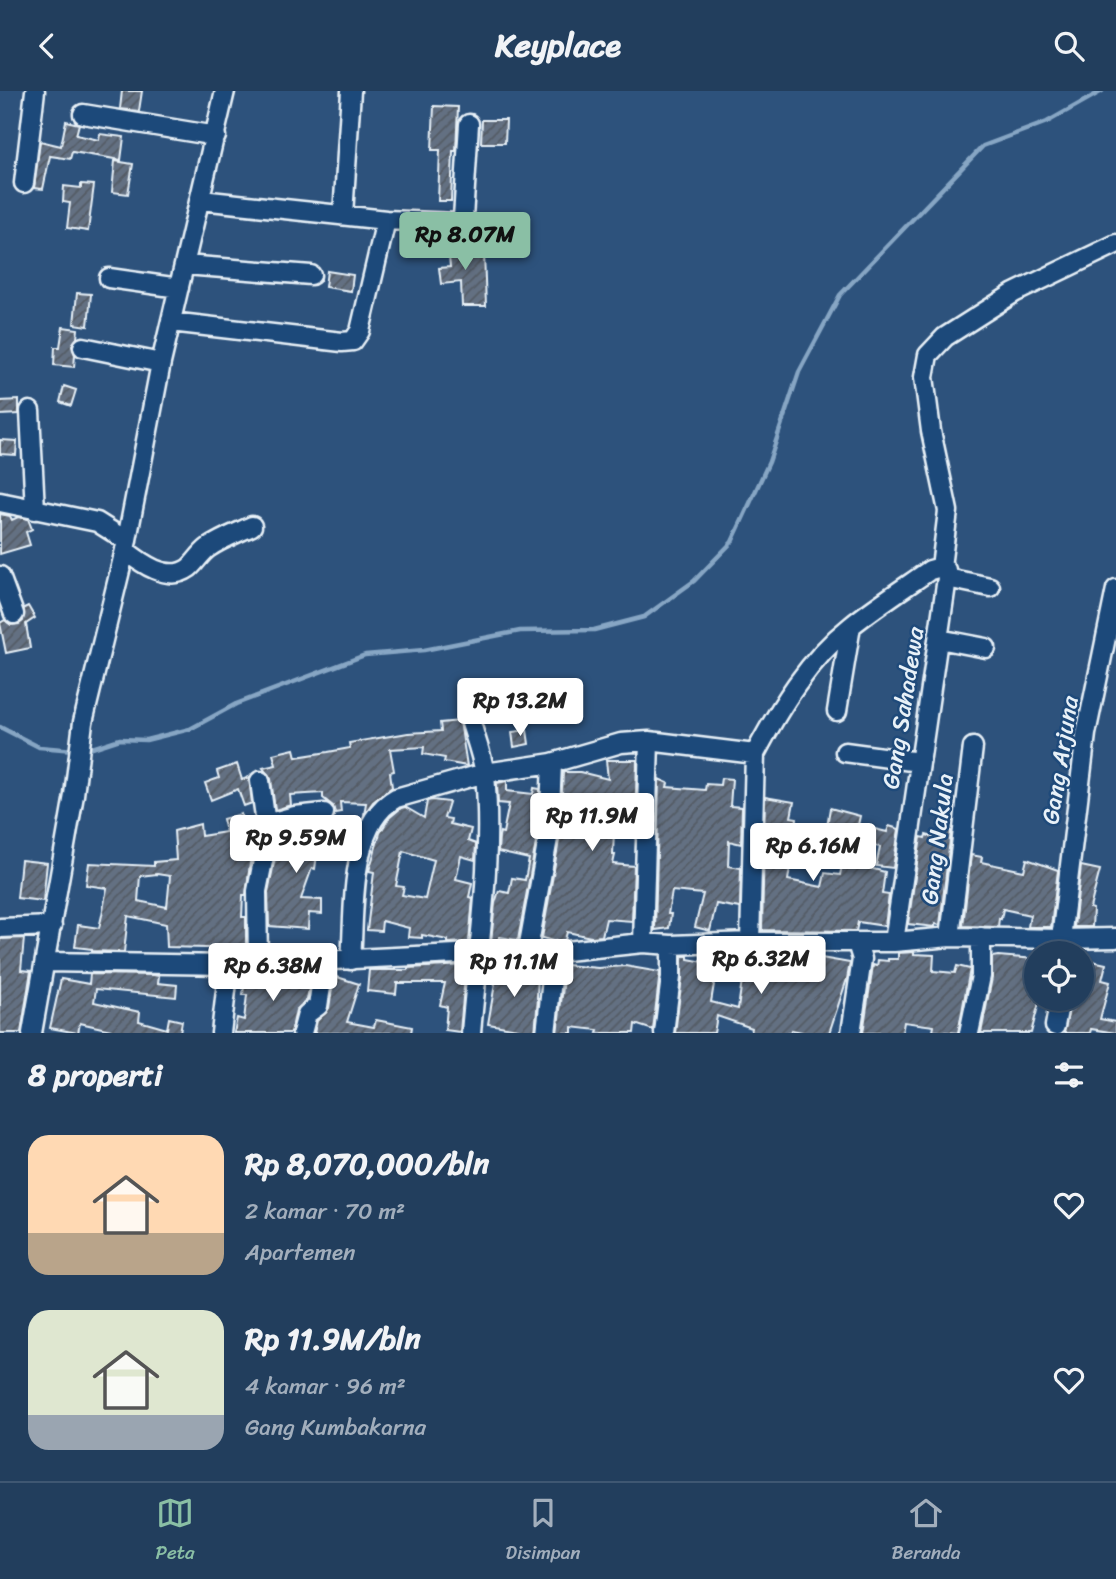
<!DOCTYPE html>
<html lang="id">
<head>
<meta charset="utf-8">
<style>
	body { margin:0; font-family:Sriracha,sans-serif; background:#2a4563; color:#f1f3f6; height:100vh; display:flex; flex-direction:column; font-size:26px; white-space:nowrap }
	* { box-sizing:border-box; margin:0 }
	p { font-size:23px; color:#a2aebc }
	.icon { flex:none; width:38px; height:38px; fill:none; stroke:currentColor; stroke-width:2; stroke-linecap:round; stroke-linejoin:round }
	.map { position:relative; height:942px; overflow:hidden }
	.panel { display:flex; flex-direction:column; background:#223e5d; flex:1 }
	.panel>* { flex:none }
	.fabs { position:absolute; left:1024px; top:850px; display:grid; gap:14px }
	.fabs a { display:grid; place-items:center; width:70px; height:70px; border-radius:50%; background:#223e5d; box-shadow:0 4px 10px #0003,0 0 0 2px #3f5772; font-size:35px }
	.price { position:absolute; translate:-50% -60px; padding:0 16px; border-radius:7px; background:#fff; color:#222; font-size:23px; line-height:46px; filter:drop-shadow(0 2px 4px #0008) }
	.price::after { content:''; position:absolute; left:50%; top:42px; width:21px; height:16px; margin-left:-10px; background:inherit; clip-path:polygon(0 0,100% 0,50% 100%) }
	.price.selected { background:#8abfa5; color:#111 }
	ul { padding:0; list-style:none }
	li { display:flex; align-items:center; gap:21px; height:175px; padding:0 28px }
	li span { display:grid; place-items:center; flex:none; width:196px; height:140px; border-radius:21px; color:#555 }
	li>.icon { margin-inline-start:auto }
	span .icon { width:84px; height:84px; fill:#fffc; stroke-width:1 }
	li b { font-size:30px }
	h2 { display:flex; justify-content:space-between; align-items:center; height:84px; padding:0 28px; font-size:30px }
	header { display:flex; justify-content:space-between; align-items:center; height:91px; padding:0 28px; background:#223e5d; font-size:32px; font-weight:700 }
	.dock { display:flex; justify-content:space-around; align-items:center; height:98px; border-top:2px solid #3f5772; background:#223e5d; font-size:19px; color:#a2aebc }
	.dock a { display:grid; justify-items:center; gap:4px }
	.dock .selected { color:#8abfa5 }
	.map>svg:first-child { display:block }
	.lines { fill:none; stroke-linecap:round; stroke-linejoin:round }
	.stream { stroke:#87a6c4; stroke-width:4.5 }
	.building { fill:url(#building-hatch); stroke:#e8f1f8; stroke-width:2; fill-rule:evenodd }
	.minor-casing { stroke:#e8f1f8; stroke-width:23 }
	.minor { stroke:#1f4a7a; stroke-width:18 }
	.labels { text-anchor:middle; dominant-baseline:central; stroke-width:5; stroke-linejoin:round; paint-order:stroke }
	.street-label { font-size:24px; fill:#e8f1f8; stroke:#1f4a7a }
</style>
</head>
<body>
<header><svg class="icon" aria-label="back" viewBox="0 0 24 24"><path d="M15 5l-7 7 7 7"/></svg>Keyplace<svg class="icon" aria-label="search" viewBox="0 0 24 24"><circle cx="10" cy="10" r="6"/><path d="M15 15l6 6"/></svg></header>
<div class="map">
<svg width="1116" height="942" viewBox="0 0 1116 942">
	<defs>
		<pattern id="building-hatch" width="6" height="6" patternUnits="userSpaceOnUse" patternTransform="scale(1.75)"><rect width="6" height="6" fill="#637082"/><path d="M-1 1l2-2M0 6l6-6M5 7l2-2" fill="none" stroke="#535a63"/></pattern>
	</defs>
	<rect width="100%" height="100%" fill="#2d527c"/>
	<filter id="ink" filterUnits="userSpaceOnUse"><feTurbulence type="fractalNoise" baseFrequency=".0143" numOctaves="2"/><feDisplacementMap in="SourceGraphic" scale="14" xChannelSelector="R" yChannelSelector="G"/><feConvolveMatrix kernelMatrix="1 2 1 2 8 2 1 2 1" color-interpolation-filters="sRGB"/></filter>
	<g filter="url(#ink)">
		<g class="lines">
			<!-- stream -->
			<path class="stream" d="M 0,636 L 39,656 L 74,659
				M 83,660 L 120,648 L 146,649 L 190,638 L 236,613 L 365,564 L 424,559 L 520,540 L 594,539 L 644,526 L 694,490 L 732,451 L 769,371 L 799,281 L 840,204 L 983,55 L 1047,31 L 1102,0"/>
		</g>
		<!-- building -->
		<path class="building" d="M 122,0 L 142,0 L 139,20 L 120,18 Z
			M 434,15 L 458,16 L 456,60 L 453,60 L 451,110 L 438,110 L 440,59 L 432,59 Z
			M 482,29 L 506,29 L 505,52 L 481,52 Z
			M 66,30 L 79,33 L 76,44 L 99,49 L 100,43 L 124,46 L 121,69 L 72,61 L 70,68 L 50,65 L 43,98 L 34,97 L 40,50 L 61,55 Z
			M 115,70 L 133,73 L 128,103 L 112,101 Z
			M 81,93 L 94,94 L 88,140 L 67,137 L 70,112 L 63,111 L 64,95 L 81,97 Z
			M 447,143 L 462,143 L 463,163 L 484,162 L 486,215 L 462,215 L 461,191 L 441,193 L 439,177 L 450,176 Z
			M 327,180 L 353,184 L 351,200 L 325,196 Z
			M 77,202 L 91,203 L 88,235 L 74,233 Z
			M 63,236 L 78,238 L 77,247 L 72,254 L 75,264 L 74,276 L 54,274 L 55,256 L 60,256 Z
			M 64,295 L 76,299 L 71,315 L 60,311 Z
			M 19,309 L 19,323 L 0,324 L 0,310 Z
			M 0,349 L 17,350 L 16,364 L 0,363 Z
			M 0,423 L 10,425 L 12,429 L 18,426 L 28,428 L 32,438 L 26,441 L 30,454 L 0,463 Z
			M 28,515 L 35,527 L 26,533 L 30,557 L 6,562 L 0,532 L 5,529 L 11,534 L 19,533 L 23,530 L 24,517 Z
			M 460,630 L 467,675 L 444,671 L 445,667 L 423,663 L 424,656 L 390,658 L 394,680 L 390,681 L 392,696 L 373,711 L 364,724 L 366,712 L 340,711 L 341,721 L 335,722 L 333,715 L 323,707 L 323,702 L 290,704 L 291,714 L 275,719 L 271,688 L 263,677 L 276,674 L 273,663 L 294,658 L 296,666 L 328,661 L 350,657 L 349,652 L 408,642 L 441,640 L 440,632 Z
			M 527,639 L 529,653 L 514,656 L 512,641 Z
			M 606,669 L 637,669 L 635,737 L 627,736 L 627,741 L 614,740 L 613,764 L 615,764 L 613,773 L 634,775 L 632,830 L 606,828 L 602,845 L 591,846 L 567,841 L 565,849 L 553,850 L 542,847 L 560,744 L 563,681 L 580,681 L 608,688 Z
			M 237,673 L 242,689 L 249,686 L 252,712 L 244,715 L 238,698 L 211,709 L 205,692 L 219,687 L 217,680 Z
			M 721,687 L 732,688 L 730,715 L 742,716 L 741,753 L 729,750 L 728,775 L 741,777 L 740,817 L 716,813 L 710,840 L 695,836 L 703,803 L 672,800 L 668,823 L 671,823 L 669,837 L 655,839 L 659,688 L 668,692 L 667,696 L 705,699 L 706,693 L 720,694 Z
			M 507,690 L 507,700 L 533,703 L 534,697 L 540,698 L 538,741 L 518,849 L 499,846 L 498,851 L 491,851 L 495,812 L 499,800 L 509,802 L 512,787 L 525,789 L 529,768 L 498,761 L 499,745 L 500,741 L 503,742 L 509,713 L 498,712 L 497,692 Z
			M 765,706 L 794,711 L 791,726 L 797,727 L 796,737 L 820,740 L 813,769 L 792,764 L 788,789 L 822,796 L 825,782 L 840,784 L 843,770 L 885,781 L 882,803 L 889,804 L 885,835 L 858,831 L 856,840 L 762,839 Z
			M 432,709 L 449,711 L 444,727 L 451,728 L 450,733 L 471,738 L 468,750 L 476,753 L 475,769 L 461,765 L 456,788 L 472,792 L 469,806 L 473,807 L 469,851 L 448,852 L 448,849 L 422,844 L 422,847 L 408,846 L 409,837 L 382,830 L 381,840 L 367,839 L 374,781 L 369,780 L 380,742 L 389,727 L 401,717 L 405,716 L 424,727 L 427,710 ZM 403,760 L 434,769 L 425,808 L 402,804 L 404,796 L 396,795 Z
			M 830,717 L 860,725 L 858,734 L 887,741 L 889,735 L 899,738 L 893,777 L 876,775 L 880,756 L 858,751 L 859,747 L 826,741 Z
			M 241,723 L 245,742 L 254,740 L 246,804 L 243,804 L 242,826 L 246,826 L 246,858 L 167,856 L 166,833 L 128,825 L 124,861 L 92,860 L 92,858 L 75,856 L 78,834 L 99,837 L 102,824 L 107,797 L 86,794 L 89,772 L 154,775 L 154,771 L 176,769 L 174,740 L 200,733 L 201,745 L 226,741 L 223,728 ZM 157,783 L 170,785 L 167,816 L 138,810 L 140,785 Z
			M 326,733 L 324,752 L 336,753 L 336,765 L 317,764 L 315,778 L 312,777 L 301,808 L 322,809 L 322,823 L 309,822 L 308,838 L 269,835 L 268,801 L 275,767 L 277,742 L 297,736 Z
			M 947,739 L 951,740 L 940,834 L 935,833 L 935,836 L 908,833 L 921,746 L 925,747 L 926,744 L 944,749 Z
			M 971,764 L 982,766 L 981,771 L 1024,780 L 1027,768 L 1058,779 L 1051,836 L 1028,836 L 1030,824 L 1003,818 L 1001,828 L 999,827 L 998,836 L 963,835 Z
			M 21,769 L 47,772 L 43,810 L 17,807 Z
			M 1081,775 L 1100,779 L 1090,817 L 1093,818 L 1092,836 L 1074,836 Z
			M 24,847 L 21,879 L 31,880 L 21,942 L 0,942 L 0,848 Z
			M 914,861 L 914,863 L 934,864 L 933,880 L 955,882 L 957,875 L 970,878 L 958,942 L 933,940 L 934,935 L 904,931 L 902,942 L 863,942 L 873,874 L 877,875 L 878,869 L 888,870 L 888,868 L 898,868 L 898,862 Z
			M 722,863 L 741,863 L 740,872 L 769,878 L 770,874 L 800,881 L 804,864 L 850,872 L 847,888 L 829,942 L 806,942 L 792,939 L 791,942 L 751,942 L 752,937 L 717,925 L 714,942 L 675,942 L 682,887 L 682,865 L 688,865 L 688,868 L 720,874 ZM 715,887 L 742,889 L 738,918 L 711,911 Z
			M 998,865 L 1036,868 L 1036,908 L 1040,908 L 1031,942 L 981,942 L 992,887 L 992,866 Z
			M 1083,868 L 1106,873 L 1102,889 L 1110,891 L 1100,928 L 1116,931 L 1116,942 L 1091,938 L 1090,942 L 1064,942 L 1071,908 L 1082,908 Z
			M 466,874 L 460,941 L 445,939 L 447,916 L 440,914 L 445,892 L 397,892 L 396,903 L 367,900 L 369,879 L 408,879 L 408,877 Z
			M 489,874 L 517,875 L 516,880 L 538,882 L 537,907 L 538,907 L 535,942 L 518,942 L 518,938 L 488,933 L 496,887 L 488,888 Z
			M 566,874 L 598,877 L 625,875 L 660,881 L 653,939 L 635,933 L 634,942 L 597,942 L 598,939 L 572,936 L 572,942 L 557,942 Z
			M 312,881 L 307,909 L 296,919 L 291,942 L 234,942 L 237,927 L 244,929 L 247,904 L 243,904 L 245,885 L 281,886 L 281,883 Z
			M 90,883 L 153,884 L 159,885 L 158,892 L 177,894 L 176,906 L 96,898 L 94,911 L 140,921 L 139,930 L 167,938 L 169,927 L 182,930 L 180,942 L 111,942 L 111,939 L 80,932 L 78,942 L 50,937 L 61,888 L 89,893 Z
			M 334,885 L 359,893 L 347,931 L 374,936 L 376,929 L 412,936 L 411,942 L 314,942 L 317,930 L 329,917 Z"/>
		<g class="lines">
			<!-- minor casing -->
			<g class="minor-casing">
				<path id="minor" d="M 83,23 L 216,45
					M 24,92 L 35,0
					M 201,109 L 386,129 L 458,132 L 463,127 L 469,33
					M 343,124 L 351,0
					M 185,174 L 311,184
					M 109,187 L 179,197
					M 171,231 L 342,251 L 353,250 L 360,240 L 386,129
					M 83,256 L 161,272
					M 30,320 L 35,419
					M 0,411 L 97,431 L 127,450
					M 125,459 C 141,472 168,492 189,477 C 196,471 200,463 208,457 C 221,448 237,442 252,435
					M 941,476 L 948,420 L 931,340 L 924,286 L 928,264 L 945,246 L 1014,202 L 1116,153
					M 0,485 L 14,523
					M 947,487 L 990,496
					M 939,548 L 986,557
					M 837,620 L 851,535
					M 845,661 L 919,671
					M 266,733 L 295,725 L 324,722
					M 0,837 L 52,835
					M 950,846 L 973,656
					M 750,851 L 755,663
					M 894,851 L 947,487 L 946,479 L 941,476
					M 643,852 L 649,650
					M 1064,863 L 1061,848 L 1086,643 L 1116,498
					M 527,864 L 549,742 L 552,672
					M 351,869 C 355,821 348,733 396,707 L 485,682 L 552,672 L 621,652 L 649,650 L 755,663 C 780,616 809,568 851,535 C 876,515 904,497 930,479 L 941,476
					M 46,871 L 229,874 L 477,862 L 527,864 L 643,852 L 671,854 L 750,851 L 894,851 L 950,846 L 1061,848 L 1116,847
					M 258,871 L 257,800 L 264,765 L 266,733 L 260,690
					M 1055,935 L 1060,908
					M 32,942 L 74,704 L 83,631 L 125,459 L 161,272 L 225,0
					M 221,942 L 229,874
					M 302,942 L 307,923 L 318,915 L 325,870
					M 471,942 C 478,856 493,770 485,684 C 483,667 476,649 471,632
					M 546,942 L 555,862
					M 664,942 L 671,886 L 671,854
					M 851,942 L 862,868 L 857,852
					M 969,942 L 981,885 L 981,846"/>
			</g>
			<!-- minor -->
			<use href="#minor" class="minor"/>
		</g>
	</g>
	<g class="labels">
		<!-- street labels -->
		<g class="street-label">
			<text transform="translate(903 617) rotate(-81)">Gang Sahadewa</text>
			<text transform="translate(1060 669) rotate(-81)">Gang Arjuna</text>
			<text transform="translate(937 748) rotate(-83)">Gang Nakula</text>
		</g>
	</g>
</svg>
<div class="fabs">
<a><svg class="icon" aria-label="locate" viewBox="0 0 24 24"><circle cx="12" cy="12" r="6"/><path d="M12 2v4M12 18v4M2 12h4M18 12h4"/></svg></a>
</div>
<b class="price selected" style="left:465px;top:181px">Rp 8.07M</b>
<b class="price" style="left:520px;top:647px">Rp 13.2M</b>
<b class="price" style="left:592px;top:762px">Rp 11.9M</b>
<b class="price" style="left:296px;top:784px">Rp 9.59M</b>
<b class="price" style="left:813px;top:792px">Rp 6.16M</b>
<b class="price" style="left:761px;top:905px">Rp 6.32M</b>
<b class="price" style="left:514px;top:908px">Rp 11.1M</b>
<b class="price" style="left:273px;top:912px">Rp 6.38M</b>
</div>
<section class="panel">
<h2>8 properti<svg class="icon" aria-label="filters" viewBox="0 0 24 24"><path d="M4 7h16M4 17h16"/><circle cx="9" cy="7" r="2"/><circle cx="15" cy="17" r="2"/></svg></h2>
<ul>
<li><span style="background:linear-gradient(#ffd9b3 70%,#b9a48a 0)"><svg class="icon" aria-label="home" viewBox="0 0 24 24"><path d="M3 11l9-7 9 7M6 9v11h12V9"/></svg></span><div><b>Rp 8,070,000/bln</b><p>2 kamar · 70 m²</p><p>Apartemen</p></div><svg class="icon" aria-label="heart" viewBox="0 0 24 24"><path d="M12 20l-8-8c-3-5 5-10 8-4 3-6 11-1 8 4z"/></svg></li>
<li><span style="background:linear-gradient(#dfe7d0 75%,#9aa5b1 0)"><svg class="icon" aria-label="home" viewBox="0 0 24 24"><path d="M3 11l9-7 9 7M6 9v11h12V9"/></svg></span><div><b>Rp 11.9M/bln</b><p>4 kamar · 96 m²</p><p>Gang Kumbakarna</p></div><svg class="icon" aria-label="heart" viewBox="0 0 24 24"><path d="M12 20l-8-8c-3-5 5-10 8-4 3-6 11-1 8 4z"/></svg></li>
</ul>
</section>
<nav class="dock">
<a class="selected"><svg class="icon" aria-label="map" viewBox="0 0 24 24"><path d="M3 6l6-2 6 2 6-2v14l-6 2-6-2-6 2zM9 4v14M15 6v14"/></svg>Peta</a>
<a><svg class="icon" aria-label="saved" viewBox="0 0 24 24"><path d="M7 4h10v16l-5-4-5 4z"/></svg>Disimpan</a>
<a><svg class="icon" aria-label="home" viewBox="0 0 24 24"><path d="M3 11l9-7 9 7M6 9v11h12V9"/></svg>Beranda</a>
</nav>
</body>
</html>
